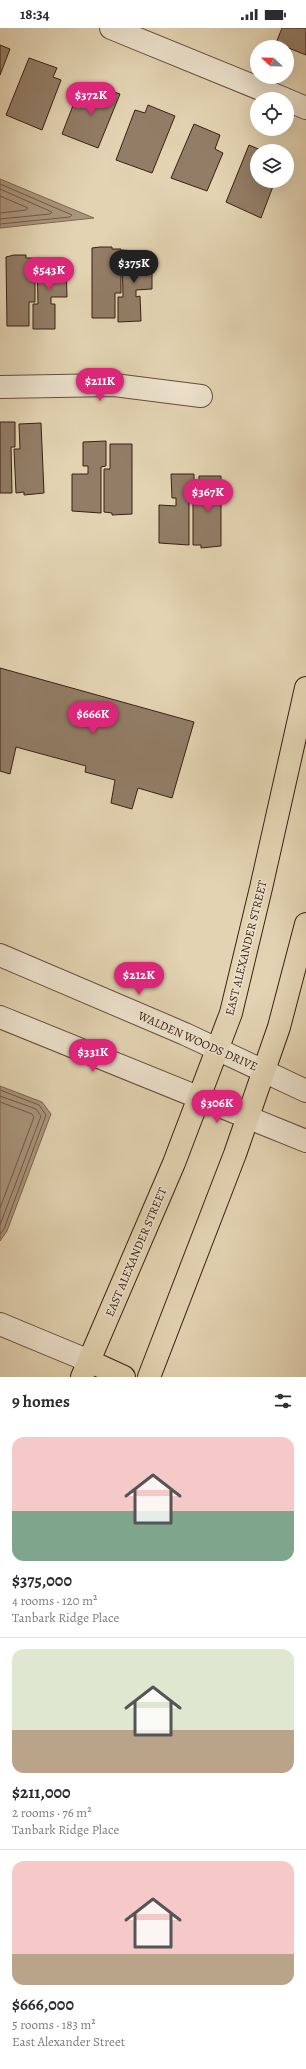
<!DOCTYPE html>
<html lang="en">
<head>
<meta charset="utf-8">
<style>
	body { margin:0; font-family:Alegreya,serif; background:#f7f7f7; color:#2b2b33; height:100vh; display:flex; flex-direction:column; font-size:15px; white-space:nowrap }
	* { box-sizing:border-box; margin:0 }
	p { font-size:13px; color:#7c7c81 }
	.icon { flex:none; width:22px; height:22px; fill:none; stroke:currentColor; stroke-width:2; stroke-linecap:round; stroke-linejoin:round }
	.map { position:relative; height:1349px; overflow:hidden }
	.side { display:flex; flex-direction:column; background:#fff; flex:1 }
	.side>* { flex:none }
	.needle { width:26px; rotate:292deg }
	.tools { position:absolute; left:250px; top:12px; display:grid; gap:8px }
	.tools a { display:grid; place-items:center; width:44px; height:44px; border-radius:50%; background:#fff; box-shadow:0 4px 16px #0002; font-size:20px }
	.price { position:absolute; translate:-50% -34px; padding:0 9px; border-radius:14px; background:#db2777; color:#fff; font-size:13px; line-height:26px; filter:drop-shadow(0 1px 2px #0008) }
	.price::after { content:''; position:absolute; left:50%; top:24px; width:12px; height:9px; margin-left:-6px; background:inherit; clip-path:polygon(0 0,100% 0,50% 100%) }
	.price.selected { background:#222; color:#fff }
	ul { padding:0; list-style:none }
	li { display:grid; align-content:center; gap:8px; height:212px; padding:0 12px }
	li+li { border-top:1px solid #e1e1e2 }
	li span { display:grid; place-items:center; height:124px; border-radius:12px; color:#555 }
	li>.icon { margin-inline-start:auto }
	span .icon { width:72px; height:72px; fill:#fffc; stroke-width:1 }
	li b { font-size:17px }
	h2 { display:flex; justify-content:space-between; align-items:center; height:48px; padding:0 12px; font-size:17px }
	.status { display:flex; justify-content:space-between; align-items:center; height:28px; padding:0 20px; background:#fff; direction:ltr }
	.status svg { height:11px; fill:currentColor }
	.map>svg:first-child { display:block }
	.water { fill:#aa967c; stroke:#7e6752 }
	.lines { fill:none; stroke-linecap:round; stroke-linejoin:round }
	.shore { stroke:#725b48; stroke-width:1 }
	.building { fill:#927d66; stroke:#3b2013 }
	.minor-casing { stroke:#654d3b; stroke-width:24 }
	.major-casing { stroke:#3b2013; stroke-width:24 }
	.minor { stroke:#ede2cd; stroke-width:22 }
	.major { stroke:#e3d3b2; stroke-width:22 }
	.labels { text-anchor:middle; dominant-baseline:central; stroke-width:3; stroke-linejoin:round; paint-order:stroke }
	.street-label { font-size:12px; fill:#3b2013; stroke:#ede2cd }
</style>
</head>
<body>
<div class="status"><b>18:34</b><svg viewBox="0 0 49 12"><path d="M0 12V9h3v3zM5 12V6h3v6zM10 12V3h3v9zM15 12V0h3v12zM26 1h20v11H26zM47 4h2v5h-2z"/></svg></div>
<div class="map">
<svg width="306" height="1349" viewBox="0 0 306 1349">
	<rect width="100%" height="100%" fill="#e3d3b2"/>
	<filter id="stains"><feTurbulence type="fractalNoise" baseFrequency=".005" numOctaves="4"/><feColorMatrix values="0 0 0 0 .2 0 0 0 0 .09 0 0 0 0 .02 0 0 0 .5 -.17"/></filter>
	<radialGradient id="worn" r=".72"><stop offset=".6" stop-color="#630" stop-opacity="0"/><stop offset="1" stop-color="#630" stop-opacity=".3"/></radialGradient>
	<!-- water -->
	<path class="water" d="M 0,151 L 94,190 L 0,200 Z
		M 0,1058 L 42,1074 L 51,1086 L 7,1203 L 0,1213 Z"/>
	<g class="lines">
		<!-- shore -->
		<path class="shore" d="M 0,156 L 72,187 L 70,189 L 0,196
			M 0,161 L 52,184 L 50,186 L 0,191
			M 0,168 L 28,180 L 26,182 L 0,185
			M 0,1062 L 39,1077 L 46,1087 L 4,1201 L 0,1206
			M 0,1068 L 36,1081 L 41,1088 L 0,1197
			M 0,1074 L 32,1086 L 34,1089 L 0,1180"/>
	</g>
	<!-- building -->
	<path class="building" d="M 282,0 L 306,0 L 306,27 L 276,15 Z
		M 0,17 L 10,21 L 0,47 Z
		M 29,30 L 57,40 L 53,49 L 61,52 L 42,102 L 6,87 Z
		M 92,56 L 120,66 L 98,120 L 62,106 L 77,67 L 87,70 Z
		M 148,77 L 175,88 L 152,145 L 116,132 L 135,82 L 145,85 Z
		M 194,96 L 220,107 L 215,121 L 223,125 L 207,163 L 171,150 Z
		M 249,117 L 263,123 L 257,123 L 257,153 L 275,153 L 261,190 L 226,174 Z
		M 100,219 L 112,219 L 112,221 L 121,221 L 121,265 L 115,265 L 115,290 L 92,290 L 92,220 Z
		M 122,222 L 152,224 L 152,261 L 136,262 L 136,269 L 140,268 L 141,293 L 118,294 L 118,269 L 123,269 Z
		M 14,227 L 26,227 L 26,230 L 35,230 L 35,274 L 29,274 L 29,298 L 7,298 L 6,229 Z
		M 37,230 L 66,231 L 67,269 L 51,269 L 51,276 L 55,276 L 55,301 L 33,301 L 33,276 L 38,276 Z
		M 0,394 L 15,394 L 15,419 L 11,419 L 12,465 L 0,465 Z
		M 41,395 L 44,465 L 24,467 L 24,464 L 16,465 L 14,421 L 20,421 L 19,396 Z
		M 106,413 L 106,438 L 101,439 L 101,485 L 72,483 L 72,446 L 88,446 L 88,438 L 83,438 L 83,414 Z
		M 110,416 L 132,416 L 132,486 L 112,487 L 112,485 L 104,484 L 104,441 L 110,441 Z
		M 171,446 L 194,446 L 194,470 L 189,470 L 189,517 L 159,515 L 159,477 L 176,478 L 176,470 L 172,470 Z
		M 199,448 L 221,448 L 221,518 L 201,520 L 201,517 L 193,517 L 193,473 L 199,473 Z
		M 0,640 L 194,694 L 172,770 L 138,760 L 132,781 L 111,775 L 115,752 L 85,744 L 86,738 L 16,719 L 10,746 L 0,743 Z"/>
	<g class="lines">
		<!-- minor casing -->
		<g class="minor-casing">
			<path id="minor" d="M 111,0 L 285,71
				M 287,72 L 306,80
				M 0,359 L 114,357 L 201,368
				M 0,927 L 185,1006 L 306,1063
				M 0,989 L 306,1113
				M 0,1296 L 89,1333"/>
		</g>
		<!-- major casing -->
		<g class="major-casing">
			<path id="major" d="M 89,1333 L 124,1349
				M 82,1349 L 174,1135 L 231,985 L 261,860 L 306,660
				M 149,1349 L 235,1126 L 279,999 L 306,896"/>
		</g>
		<!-- minor -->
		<use href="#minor" class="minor"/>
		<!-- major -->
		<use href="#major" class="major"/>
	</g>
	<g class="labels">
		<!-- street labels -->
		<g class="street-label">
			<text transform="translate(246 920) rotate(-76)">EAST ALEXANDER STREET</text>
			<text transform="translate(198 1013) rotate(24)">WALDEN WOODS DRIVE</text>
			<text transform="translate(136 1224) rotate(-67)">EAST ALEXANDER STREET</text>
		</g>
	</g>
	<rect width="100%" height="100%" filter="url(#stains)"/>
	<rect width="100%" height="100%" fill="url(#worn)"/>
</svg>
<div class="tools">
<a><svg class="needle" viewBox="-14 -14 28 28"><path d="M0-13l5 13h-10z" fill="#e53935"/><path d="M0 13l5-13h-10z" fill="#7c7c81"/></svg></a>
<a><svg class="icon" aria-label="locate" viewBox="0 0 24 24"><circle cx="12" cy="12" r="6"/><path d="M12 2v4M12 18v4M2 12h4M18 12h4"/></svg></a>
<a><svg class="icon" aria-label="layers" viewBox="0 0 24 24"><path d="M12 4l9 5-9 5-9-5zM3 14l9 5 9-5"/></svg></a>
</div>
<b class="price" style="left:91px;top:88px">$372K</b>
<b class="price selected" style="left:134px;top:256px">$375K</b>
<b class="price" style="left:49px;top:263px">$543K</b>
<b class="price" style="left:100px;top:374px">$211K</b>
<b class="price" style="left:208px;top:485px">$367K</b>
<b class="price" style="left:93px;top:707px">$666K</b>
<b class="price" style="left:139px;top:968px">$212K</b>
<b class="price" style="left:93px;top:1045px">$331K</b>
<b class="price" style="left:217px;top:1096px">$306K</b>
</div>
<section class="side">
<h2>9 homes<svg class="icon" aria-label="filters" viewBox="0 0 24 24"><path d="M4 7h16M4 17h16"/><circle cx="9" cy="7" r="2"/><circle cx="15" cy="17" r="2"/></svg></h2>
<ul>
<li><span style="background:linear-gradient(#f6c9c9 60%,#7fa58c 0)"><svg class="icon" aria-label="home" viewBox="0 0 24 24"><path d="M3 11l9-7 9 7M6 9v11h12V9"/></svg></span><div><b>$375,000</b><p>4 rooms · 120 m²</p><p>Tanbark Ridge Place</p></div></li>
<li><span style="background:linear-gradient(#dfe7d0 65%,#b9a48a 0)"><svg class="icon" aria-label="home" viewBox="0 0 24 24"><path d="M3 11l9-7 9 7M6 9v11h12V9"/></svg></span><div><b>$211,000</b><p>2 rooms · 76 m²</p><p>Tanbark Ridge Place</p></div></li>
<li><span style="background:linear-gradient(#f6c9c9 75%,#b9a48a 0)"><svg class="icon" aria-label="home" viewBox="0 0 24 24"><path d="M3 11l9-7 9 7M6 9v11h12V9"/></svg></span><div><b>$666,000</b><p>5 rooms · 183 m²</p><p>East Alexander Street</p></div></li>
</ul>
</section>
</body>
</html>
